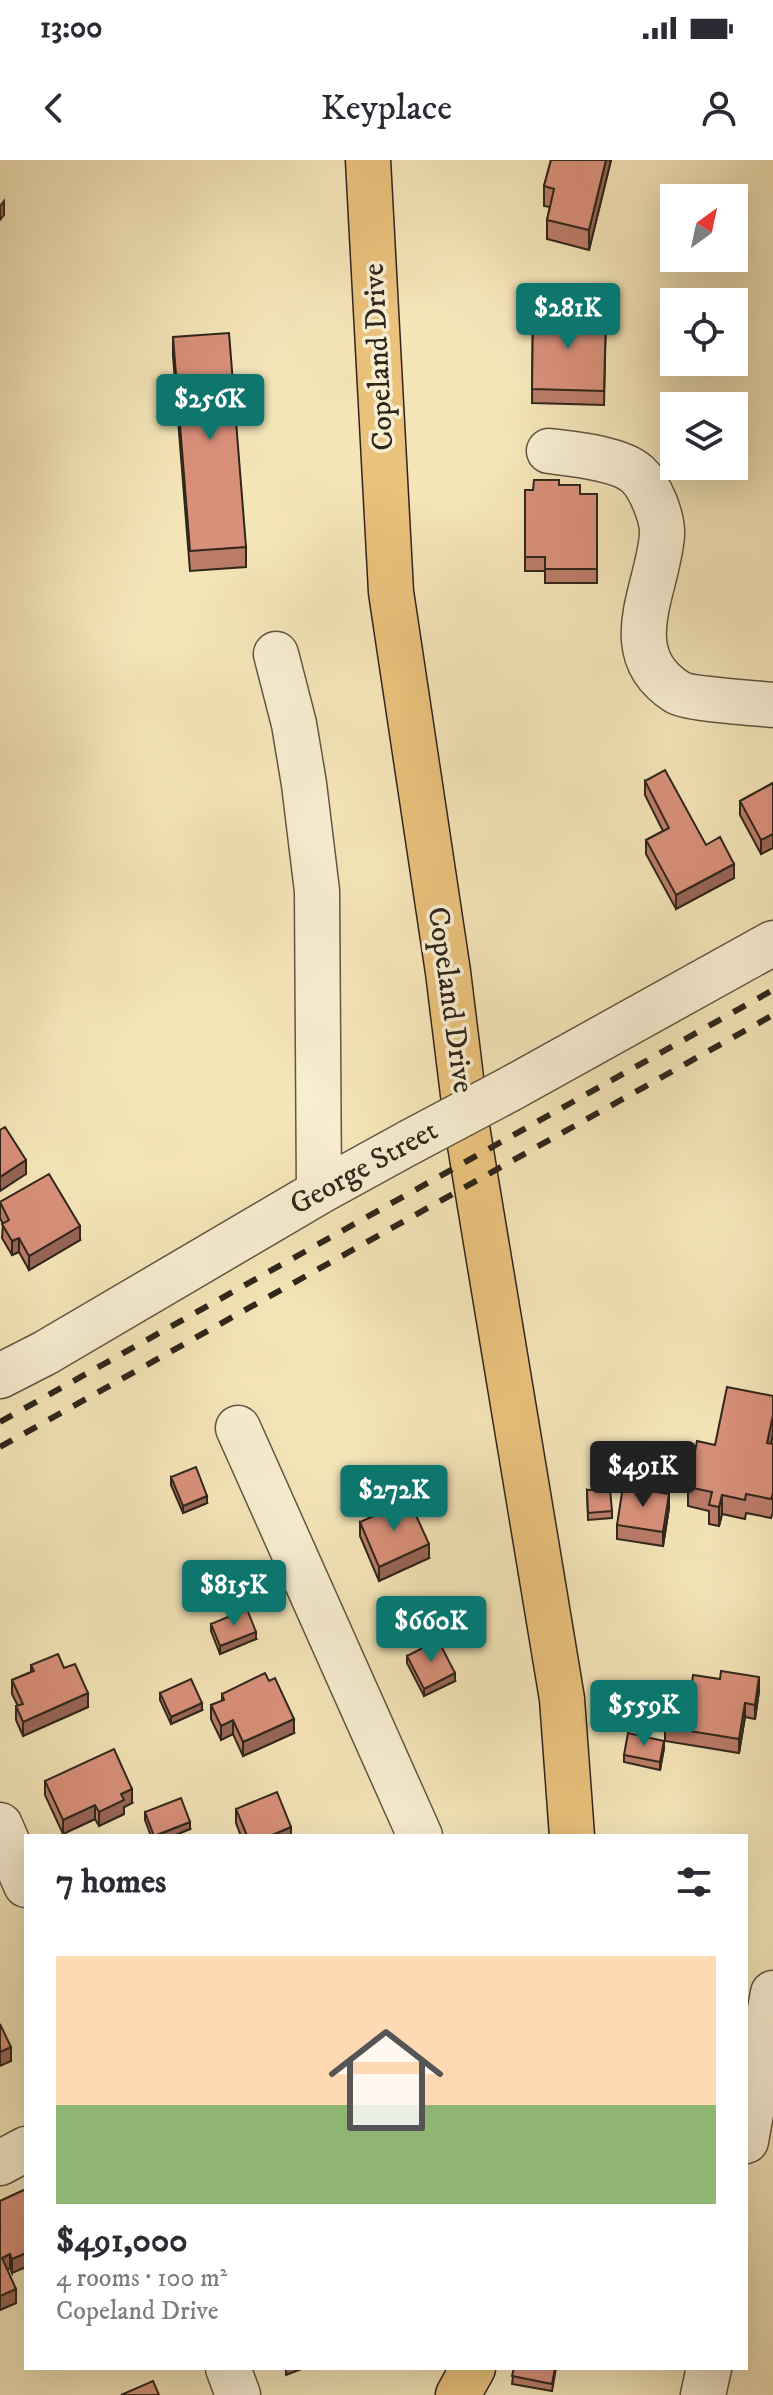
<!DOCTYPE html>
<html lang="en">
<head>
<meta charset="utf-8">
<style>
	body { margin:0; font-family:"IM FELL DW Pica",serif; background:#f2f2f3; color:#2b2b33; height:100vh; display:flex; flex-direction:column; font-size:30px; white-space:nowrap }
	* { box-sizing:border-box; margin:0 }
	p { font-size:26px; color:#7c7c81 }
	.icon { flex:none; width:44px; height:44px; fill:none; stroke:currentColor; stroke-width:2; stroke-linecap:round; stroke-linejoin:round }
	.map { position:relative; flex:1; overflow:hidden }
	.drawer { position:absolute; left:24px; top:1674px; width:724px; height:536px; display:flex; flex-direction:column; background:#fff; border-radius:0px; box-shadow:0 8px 32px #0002 }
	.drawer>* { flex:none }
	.needle { width:52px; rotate:33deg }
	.controls { position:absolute; left:660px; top:24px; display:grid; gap:16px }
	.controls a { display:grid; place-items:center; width:88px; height:88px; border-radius:0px; background:#fff; box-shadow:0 8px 32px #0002; font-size:40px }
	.price { position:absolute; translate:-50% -68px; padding:0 18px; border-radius:8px; background:#0f766e; color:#fff; font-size:26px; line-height:52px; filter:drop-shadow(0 2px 4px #0008) }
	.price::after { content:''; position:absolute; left:50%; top:48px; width:24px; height:18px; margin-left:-12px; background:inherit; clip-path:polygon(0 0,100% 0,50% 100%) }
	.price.selected { background:#222; color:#fff }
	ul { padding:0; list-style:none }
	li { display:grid; align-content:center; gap:16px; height:424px; padding:0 32px }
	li+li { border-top:2px solid #e1e1e2 }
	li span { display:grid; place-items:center; height:248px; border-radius:0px; color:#555 }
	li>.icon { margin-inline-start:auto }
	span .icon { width:144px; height:144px; fill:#fffc; stroke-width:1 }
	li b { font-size:34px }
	h2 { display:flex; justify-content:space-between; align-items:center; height:96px; padding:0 32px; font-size:34px }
	.status { display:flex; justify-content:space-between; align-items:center; height:56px; padding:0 40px; background:#fff; direction:ltr }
	.status svg { height:22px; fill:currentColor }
	header { display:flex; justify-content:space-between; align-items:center; height:104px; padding:0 32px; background:#fff; font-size:36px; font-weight:600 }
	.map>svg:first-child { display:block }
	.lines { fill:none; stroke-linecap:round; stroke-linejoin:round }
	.minor-casing { stroke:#605642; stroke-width:47 }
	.major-casing { stroke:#2f261b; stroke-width:47 }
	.minor { stroke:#f8eed2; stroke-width:44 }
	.major { stroke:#eac27c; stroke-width:44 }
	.rail { stroke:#2f261b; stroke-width:6; stroke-dasharray:14 14; stroke-linecap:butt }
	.minor-bridge-casing { stroke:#605642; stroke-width:47; stroke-linecap:butt }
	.minor-bridge { stroke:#f8eed2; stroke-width:44 }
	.wall { fill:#bb7c6a; stroke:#2f261b; stroke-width:2 }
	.shaded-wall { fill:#986556; stroke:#2f261b; stroke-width:2 }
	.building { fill:#d9907b; stroke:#2f261b; stroke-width:2 }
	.labels { text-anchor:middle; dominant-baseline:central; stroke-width:7; stroke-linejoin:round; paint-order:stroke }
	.street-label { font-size:30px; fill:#2f261b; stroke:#f8eed2 }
</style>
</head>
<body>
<div class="status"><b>13:00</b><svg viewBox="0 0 49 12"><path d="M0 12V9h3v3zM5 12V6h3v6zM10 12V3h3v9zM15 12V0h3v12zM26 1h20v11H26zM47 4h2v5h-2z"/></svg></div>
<header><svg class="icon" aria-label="back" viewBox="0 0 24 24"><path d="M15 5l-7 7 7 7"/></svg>Keyplace<svg class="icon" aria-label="person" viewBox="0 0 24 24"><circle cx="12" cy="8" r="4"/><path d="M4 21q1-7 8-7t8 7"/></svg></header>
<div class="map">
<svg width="773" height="2235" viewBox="0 0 773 2235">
	<rect width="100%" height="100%" fill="#f4e5b9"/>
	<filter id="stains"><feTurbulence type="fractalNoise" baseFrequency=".0025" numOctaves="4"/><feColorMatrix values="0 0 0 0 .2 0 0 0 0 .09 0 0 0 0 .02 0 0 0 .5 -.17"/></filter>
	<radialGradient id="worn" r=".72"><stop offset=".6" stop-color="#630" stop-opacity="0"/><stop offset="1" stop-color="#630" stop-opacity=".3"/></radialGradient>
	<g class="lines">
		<!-- minor casing -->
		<g class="minor-casing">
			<path id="minor" d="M 549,291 C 573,294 619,298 637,314 C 650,326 663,357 662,375 C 658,430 615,492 677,532 C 688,539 755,543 773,545
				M 276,494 L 294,564 L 304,624 L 317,731 L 319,1032
				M 510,929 L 773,783
				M 0,1216 L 45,1193 L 319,1032 L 410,982
				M 238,1268 L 420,1676
				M 0,1665 L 26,1725
				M 746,1981 L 773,1833
				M 0,2003 L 26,1989
				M 228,2208 L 238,2235
				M 703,2235 L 709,2208"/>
		</g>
		<!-- major casing -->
		<g class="major-casing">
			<path id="major" d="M 368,0 L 391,432 L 448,812 L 467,967 L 562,1539 L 572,1676
				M 458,2235 L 473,2208"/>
		</g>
		<!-- minor -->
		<use href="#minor" class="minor"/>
		<!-- major -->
		<use href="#major" class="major"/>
		<!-- rail -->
		<path class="rail" d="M 0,1262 L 773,830
			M 0,1287 L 773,855"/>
		<!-- minor-bridge casing -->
		<g class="minor-bridge-casing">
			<path id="minor-bridge" d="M 410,982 L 510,929"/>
		</g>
		<!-- minor-bridge -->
		<use href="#minor-bridge" class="minor-bridge"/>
	</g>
	<!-- wall -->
	<path class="wall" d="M 551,0 L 611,0 L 589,90 L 547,79 L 547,60 L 550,47 L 544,46 L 544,26 Z
		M 533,150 L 571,154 L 606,154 L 604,245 L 532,243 Z
		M 173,177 L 246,387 L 246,407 L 190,411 L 173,196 Z
		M 559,325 L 580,334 L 597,334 L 597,423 L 545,423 L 545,411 L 525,411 L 525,330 L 533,330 Z
		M 645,621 L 706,685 L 734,718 L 676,749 L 646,694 L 646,680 L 663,671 L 645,635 Z
		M 773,623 L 773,688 L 761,694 L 740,655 L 740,641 Z
		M 0,1042 L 80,1080 L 29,1110 L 19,1092 L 12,1095 L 2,1078 L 3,1064 L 0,1058 Z
		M 773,1236 L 773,1275 L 771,1284 L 773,1284 L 773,1352 L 771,1358 L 746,1353 L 745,1359 L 722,1354 L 719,1366 L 709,1364 L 709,1351 L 688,1346 L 688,1327 L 715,1285 Z
		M 171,1317 L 207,1343 L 183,1353 L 171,1325 Z
		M 587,1330 L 612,1351 L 612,1358 L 588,1360 Z
		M 669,1348 L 663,1386 L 617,1379 L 617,1365 Z
		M 360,1362 L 429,1398 L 379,1421 L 360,1376 Z
		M 211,1464 L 256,1479 L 220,1494 L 211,1471 Z
		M 407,1496 L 455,1521 L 424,1536 L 407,1503 Z
		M 31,1505 L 64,1508 L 88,1547 L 23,1576 L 16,1560 L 16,1546 L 18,1546 L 12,1534 L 12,1520 L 31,1512 Z
		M 759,1531 L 755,1559 L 745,1557 L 739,1593 L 665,1581 L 665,1567 L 679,1544 Z
		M 160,1533 L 202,1550 L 171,1564 L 160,1540 Z
		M 222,1534 L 294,1573 L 243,1596 L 233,1574 L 221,1580 L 211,1559 L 211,1545 L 222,1541 Z
		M 664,1588 L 660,1610 L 624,1602 L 624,1595 Z
		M 45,1621 L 132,1643 L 124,1647 L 124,1654 L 99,1666 L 95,1659 L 63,1674 L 45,1635 Z
		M 236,1649 L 291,1676 L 241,1676 L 236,1663 Z
		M 145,1652 L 190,1669 L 173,1676 L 151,1676 L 145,1660 Z
		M 26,2029 L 12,2113 L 10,2108 L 7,2109 L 16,2143 L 0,2150 L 0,2041 Z
		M 514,2208 L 556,2208 L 552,2231 L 512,2224 Z"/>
	<!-- shaded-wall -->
	<path class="shaded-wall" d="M 606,0 L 611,0 L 589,90 L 589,70 Z
		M 4,41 L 4,55 L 0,60 L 0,46 Z
		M 773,674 L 773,688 L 761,694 L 761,680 Z
		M 734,704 L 734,718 L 676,749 L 676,735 Z
		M 26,1000 L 26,1014 L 0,1031 L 0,1017 Z
		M 80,1066 L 80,1080 L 29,1110 L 29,1096 Z
		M 19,1078 L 19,1092 L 12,1095 L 12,1081 Z
		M 773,1255 L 773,1274 L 767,1303 L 767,1283 Z
		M 669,1334 L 669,1348 L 663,1386 L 663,1372 Z
		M 722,1335 L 722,1354 L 719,1366 L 719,1347 Z
		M 207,1336 L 207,1343 L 183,1353 L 183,1346 Z
		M 429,1384 L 429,1398 L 379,1421 L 379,1407 Z
		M 256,1472 L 256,1479 L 220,1494 L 220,1486 Z
		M 455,1513 L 455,1521 L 424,1536 L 424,1529 Z
		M 759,1517 L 759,1531 L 755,1559 L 755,1545 Z
		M 88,1533 L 88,1547 L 23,1576 L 23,1562 Z
		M 202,1543 L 202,1550 L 171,1564 L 171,1557 Z
		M 745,1543 L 745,1557 L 739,1593 L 739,1579 Z
		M 294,1559 L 294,1573 L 243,1596 L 243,1582 Z
		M 233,1560 L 233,1574 L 221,1580 L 221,1566 Z
		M 664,1581 L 664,1588 L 660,1610 L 660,1602 Z
		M 132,1629 L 132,1643 L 124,1647 L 124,1654 L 99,1666 L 99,1652 L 121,1634 Z
		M 95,1645 L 95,1659 L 63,1674 L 63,1660 Z
		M 190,1662 L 190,1669 L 173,1676 L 155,1676 Z
		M 291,1667 L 291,1676 L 270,1676 Z
		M 11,1887 L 11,1901 L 0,1906 L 0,1892 Z
		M 26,2093 L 26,2107 L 12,2113 L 12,2099 Z
		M 10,2094 L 10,2108 L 2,2112 L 2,2098 Z
		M 16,2129 L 16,2143 L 0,2150 L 0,2136 Z
		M 286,2208 L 304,2208 L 286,2215 Z"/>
	<!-- building -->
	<path class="building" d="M 551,0 L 606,0 L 589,70 L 547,60 L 554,29 L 544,26 Z
		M 533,150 L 572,150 L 571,154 L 606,154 L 604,231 L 532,229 Z
		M 229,173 L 246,387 L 190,391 L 173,177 Z
		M 534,320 L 559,320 L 559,325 L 580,325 L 580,334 L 597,334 L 597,409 L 545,409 L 545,397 L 525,397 L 525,330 L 533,330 Z
		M 665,610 L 706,685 L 720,677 L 734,704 L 676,735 L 646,680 L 669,668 L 645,621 Z
		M 773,623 L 773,674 L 761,680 L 740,641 Z
		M 5,967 L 26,1000 L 0,1017 L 0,970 Z
		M 49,1014 L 80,1066 L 29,1096 L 19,1078 L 12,1081 L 2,1064 L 9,1060 L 0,1042 Z
		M 727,1227 L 773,1236 L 773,1255 L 767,1283 L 773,1284 L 773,1333 L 771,1339 L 746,1334 L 745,1340 L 722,1335 L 719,1347 L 709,1345 L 712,1332 L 688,1327 L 697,1281 L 715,1285 Z
		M 196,1307 L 207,1336 L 183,1346 L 171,1317 Z
		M 623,1326 L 669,1334 L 663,1372 L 617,1365 Z
		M 610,1329 L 612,1351 L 588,1353 L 587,1330 Z
		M 409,1340 L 429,1384 L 379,1407 L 360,1362 Z
		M 247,1449 L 256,1472 L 220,1486 L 211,1464 Z
		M 438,1480 L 455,1513 L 424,1529 L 407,1496 Z
		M 58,1494 L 64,1508 L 75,1504 L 88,1533 L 23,1562 L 16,1546 L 23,1544 L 12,1520 L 34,1511 L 31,1505 Z
		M 721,1511 L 759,1517 L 755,1545 L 745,1543 L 739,1579 L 665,1567 L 669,1543 L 679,1544 L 683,1522 L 692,1523 L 693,1515 L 720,1519 Z
		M 265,1513 L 269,1521 L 275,1518 L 294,1559 L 243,1582 L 233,1560 L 221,1566 L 211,1545 L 224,1540 L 222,1534 Z
		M 191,1519 L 202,1543 L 171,1557 L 160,1533 Z
		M 628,1573 L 664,1581 L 660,1602 L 624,1595 Z
		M 114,1589 L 132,1629 L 121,1634 L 124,1640 L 99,1652 L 95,1645 L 63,1660 L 45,1621 Z
		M 277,1632 L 291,1667 L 270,1676 L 247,1676 L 236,1649 Z
		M 181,1638 L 190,1662 L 154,1676 L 145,1652 Z
		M 0,1864 L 11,1887 L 0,1892 Z
		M 26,2029 L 26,2093 L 12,2099 L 10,2094 L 2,2098 L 16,2129 L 0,2136 L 0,2041 Z
		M 514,2208 L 555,2208 L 552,2224 L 512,2216 Z
		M 153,2221 L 159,2235 L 121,2235 Z"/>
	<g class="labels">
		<!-- street labels -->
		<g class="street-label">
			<text transform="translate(379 197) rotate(-93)">Copeland Drive</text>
			<text transform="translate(450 840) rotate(82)">Copeland Drive</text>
			<text transform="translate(364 1008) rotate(-29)">George Street</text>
		</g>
	</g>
	<rect width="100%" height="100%" filter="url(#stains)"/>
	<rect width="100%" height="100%" fill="url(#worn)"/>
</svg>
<div class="controls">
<a><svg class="needle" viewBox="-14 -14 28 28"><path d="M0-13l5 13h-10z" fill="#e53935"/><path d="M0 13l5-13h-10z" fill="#7c7c81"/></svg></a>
<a><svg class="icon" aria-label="locate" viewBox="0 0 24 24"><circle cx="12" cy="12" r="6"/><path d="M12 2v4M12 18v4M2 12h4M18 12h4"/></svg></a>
<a><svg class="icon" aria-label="layers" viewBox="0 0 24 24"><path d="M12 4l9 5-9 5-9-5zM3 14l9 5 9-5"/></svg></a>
</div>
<b class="price" style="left:568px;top:191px">$281K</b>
<b class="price" style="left:210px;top:282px">$256K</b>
<b class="price selected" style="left:643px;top:1349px">$491K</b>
<b class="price" style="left:394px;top:1373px">$272K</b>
<b class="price" style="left:234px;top:1468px">$815K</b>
<b class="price" style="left:431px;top:1504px">$660K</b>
<b class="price" style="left:644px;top:1588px">$559K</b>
<section class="drawer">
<h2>7 homes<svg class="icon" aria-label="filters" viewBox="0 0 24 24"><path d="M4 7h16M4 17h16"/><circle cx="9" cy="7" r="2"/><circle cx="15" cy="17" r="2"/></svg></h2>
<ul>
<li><span style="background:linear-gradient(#ffd9b3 60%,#8fb573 0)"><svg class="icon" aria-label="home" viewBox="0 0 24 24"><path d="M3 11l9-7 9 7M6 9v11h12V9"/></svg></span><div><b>$491,000</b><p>4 rooms · 100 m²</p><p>Copeland Drive</p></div></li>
</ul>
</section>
</div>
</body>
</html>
